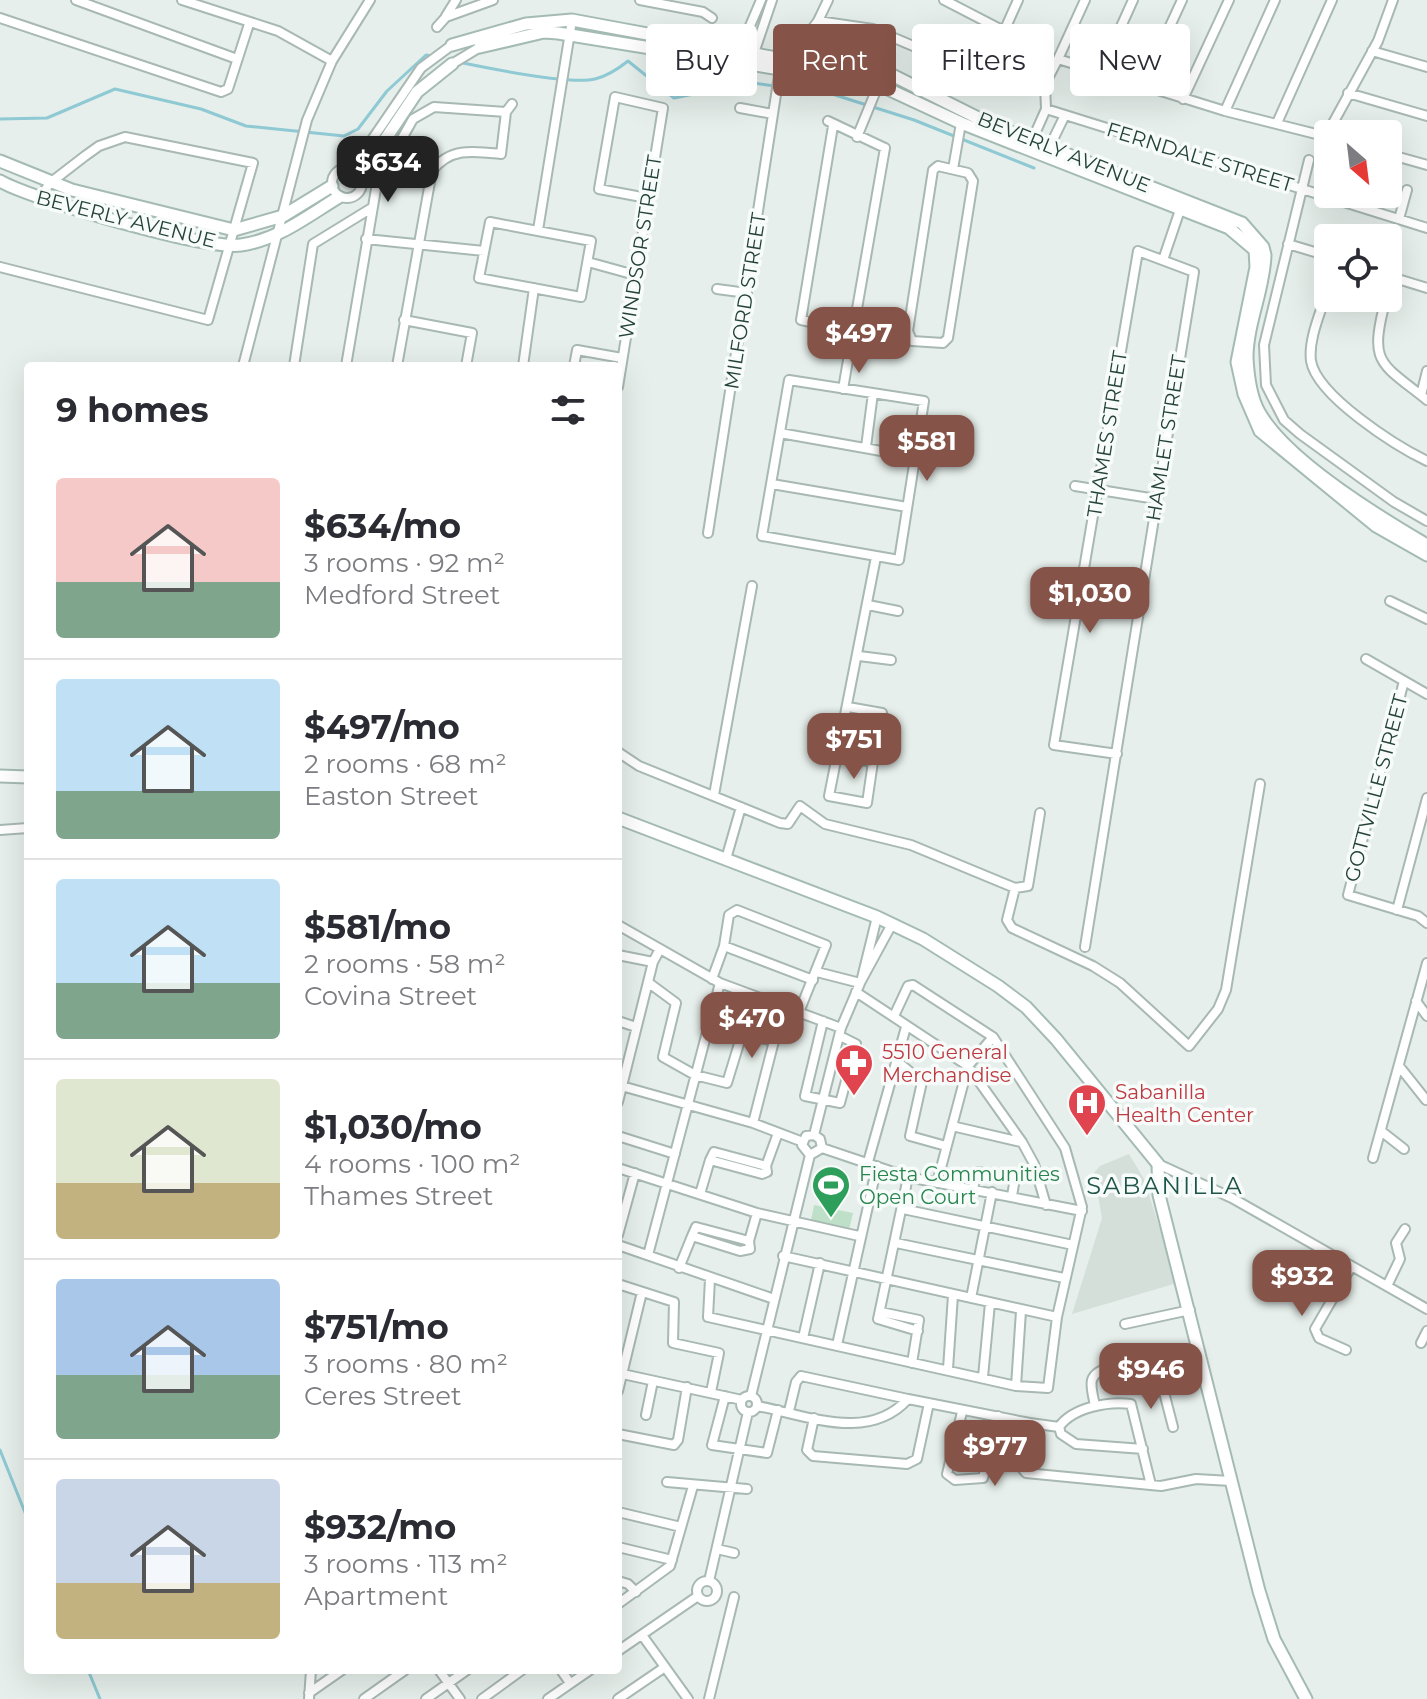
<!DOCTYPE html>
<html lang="en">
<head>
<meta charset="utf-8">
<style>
	body { margin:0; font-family:Montserrat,sans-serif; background:#f2f2f3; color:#2b2b33; height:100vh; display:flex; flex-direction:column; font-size:30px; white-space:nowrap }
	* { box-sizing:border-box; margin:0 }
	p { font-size:26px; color:#7c7c81 }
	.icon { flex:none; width:44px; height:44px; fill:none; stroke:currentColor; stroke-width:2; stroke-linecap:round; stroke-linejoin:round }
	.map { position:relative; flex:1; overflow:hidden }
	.details { position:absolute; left:24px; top:362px; width:598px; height:1312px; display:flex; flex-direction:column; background:#fff; border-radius:8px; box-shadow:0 8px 32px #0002 }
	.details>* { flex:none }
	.top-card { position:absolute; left:646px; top:24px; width:660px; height:72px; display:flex; gap:16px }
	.needle { width:52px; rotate:152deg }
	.buttons { position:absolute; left:1314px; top:120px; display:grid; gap:16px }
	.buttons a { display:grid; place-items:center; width:88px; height:88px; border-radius:8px; background:#fff; box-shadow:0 8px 32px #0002; font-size:40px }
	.price { position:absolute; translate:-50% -68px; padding:0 18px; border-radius:16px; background:#855347; color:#fff; font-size:26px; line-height:52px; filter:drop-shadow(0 2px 4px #0008) }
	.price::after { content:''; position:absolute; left:50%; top:48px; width:24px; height:18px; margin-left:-12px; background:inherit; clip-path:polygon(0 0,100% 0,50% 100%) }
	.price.current { background:#222; color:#fff }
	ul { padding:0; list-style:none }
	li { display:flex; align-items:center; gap:24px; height:200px; padding:0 32px }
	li+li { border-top:2px solid #e1e1e2 }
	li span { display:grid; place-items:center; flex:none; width:224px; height:160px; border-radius:8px; color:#555 }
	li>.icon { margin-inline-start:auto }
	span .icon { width:96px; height:96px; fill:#fffc; stroke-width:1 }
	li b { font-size:34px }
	h2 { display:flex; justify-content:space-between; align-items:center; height:96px; padding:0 32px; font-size:34px }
	.pill { padding:0 28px; border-radius:8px; background:#fff; box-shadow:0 8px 32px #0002; font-size:28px; line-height:72px }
	.pill.current { background:#855347; color:#fff }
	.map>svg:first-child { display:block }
	.built { fill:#d4dfda }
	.green { fill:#bfe0c8 }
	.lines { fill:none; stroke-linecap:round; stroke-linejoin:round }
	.stream { stroke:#8ec9d4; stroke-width:3 }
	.street-casing { stroke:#a8b8b2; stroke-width:12 }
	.secondary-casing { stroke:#a4bbb3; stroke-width:15 }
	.street { stroke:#fff; stroke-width:8 }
	.secondary { stroke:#fff; stroke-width:11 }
	.labels { text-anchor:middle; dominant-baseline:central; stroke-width:7; stroke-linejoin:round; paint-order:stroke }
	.street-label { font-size:20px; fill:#24423a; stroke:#f7fbf9 }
	.health-label { font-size:20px; fill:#be3a42; stroke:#f7fbf9; text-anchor:start }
	.leisure-label { font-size:20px; fill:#27864d; stroke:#f7fbf9; text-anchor:start }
	.quarter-label { font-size:24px; letter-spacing:2px; fill:#1f5548; stroke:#f7fbf9 }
</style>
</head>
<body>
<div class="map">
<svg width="1427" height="1699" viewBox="0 0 1427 1699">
	<rect width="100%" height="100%" fill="#e6efeb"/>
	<!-- built -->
	<path class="built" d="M 1129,1154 L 1144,1179 L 1177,1283 L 1072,1314 L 1102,1218 L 1094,1173 L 1100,1166 Z"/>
	<!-- green -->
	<path class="green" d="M 814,1205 L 853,1213 L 848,1234 L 810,1226 Z"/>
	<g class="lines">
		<!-- stream -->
		<path class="stream" d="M 458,62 C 487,68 569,85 595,79 C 608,76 618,69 628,61 L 674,98 L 699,93 L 717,78 L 832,94 L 914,120 L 1034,168
			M 0,119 L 47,118 L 115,89 L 201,109 L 246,126 L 344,136 L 358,129 L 387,91 L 426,55 L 431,56
			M 0,1450 L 28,1520
			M 88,1670 L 100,1699"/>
		<!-- street casing -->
		<g class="street-casing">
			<path id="street" d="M 76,0 L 237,59
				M 182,0 L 278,31 L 332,61
				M 640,0 L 703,12 L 712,18
				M 944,0 L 1004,31
				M 1085,0 L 1058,59 L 1225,111 L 1328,137
				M 446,16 L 456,0
				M 0,18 L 221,92 L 228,89 L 249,24
				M 818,21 L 828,0
				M 437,27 L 446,17 L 493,0
				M 809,33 L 818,21 L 873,29 L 984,76 L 987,87
				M 1372,51 L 1427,67
				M 738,54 L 761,0
				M 753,56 L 772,0
				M 452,64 L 480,47
				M 1100,73 L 1133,0
				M 984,76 L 1018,0
				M 1142,87 L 1182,0
				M 1348,93 L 1427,116
				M 1183,99 L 1229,0
				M 740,108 L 773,114
				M 1046,109 L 1045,84 L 1058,59
				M 1225,111 L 1275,0
				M 828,121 L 885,148
				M 1277,123 L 1332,0
				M 833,126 L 801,320 L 855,331
				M 1326,136 L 1378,41 L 1393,0
				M 857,137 L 884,71
				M 1030,145 L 1046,109 L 1427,228
				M 1047,152 L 1064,117
				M 1388,154 L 1427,165
				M 1309,160 L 1264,345 L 1266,385 L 1284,420 L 1300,434 L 1394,502 L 1427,521
				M 938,166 L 968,173 L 973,181 L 948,338 L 943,343 L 912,341 L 908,331 L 933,170 Z
				M332 183a15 15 0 1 1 30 0a15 15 0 1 1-30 0Z
				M 352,169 L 421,68 L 452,45
				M 953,169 L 961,123
				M 1399,219 L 1407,190
				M 490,222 L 591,241 L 581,297 L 479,278 Z
				M 538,230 L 572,20
				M 366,239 L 484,251
				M 1288,244 L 1328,256
				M 1163,260 L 1182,204
				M 588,262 L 635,275
				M 0,267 L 208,320 L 253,163 L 125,137 L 99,146 L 85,156 L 50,183 L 39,199
				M 1388,276 L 1427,288
				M 1328,288 C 1322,310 1308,338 1311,361 C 1317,396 1396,446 1427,461
				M 717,289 L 747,293
				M 1386,298 C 1369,364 1378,361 1427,400
				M 404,320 L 472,333 L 466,366
				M 243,366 L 307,120 L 332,61 L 370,0
				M 294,366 L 313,244 L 370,209
				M 346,366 L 377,183 L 413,119 L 434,107 L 506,112
				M 397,366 L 432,171 C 450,147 474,151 501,154 L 506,112 L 512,104
				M 523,366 L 534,288
				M 574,366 L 577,350 L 622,358
				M 789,380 L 924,401 L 899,560 L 762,536 Z
				M 618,387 L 663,108 L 615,97 L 599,189 L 647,198
				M 843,389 L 885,148
				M 1421,395 L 1427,371
				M 780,433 L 915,457
				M 866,447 L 873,393
				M 772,484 L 907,507
				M 1075,486 L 1156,499
				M 708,533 L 780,69
				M 1390,601 L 1427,619
				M 868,605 L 898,611
				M 859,656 L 891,660
				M 1366,659 L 1427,694
				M 1404,681 L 1348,895 L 1418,916 L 1427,923
				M 848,707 L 882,713
				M 618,752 L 639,766 L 780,823 L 788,824 L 800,806 L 825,824 L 911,845 L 1015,888 L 1028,886 L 1040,813
				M 838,756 L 873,762 L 867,803 L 829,796 L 876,557
				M 714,795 L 752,586
				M 0,830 L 28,828
				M 726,859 L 741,807
				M 1015,888 L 1007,920 L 1012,928 L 1093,966 L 1120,983 L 1189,1046 L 1218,1009 L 1226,990 L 1260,784
				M 1397,910 L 1427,798
				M 618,925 L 720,983 L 841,1028
				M 724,946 L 813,980
				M 1085,947 C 1122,722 1156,497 1194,272 L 1138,251 L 1054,745 L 1117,754
				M 618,955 L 653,962
				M 817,972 L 860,983
				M 862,978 L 877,917
				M 712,979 L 724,946 L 729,915 L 737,910 L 826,945 L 799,1012
				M 649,983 L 676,1003 L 663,1057 L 695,1075 L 727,1083 L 742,1034 L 774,1041
				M 856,992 L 968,1066 L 1022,1142 L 1034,1164 L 1046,1205
				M 1416,1001 L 1427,1016
				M 618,1021 L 636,1027
				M 823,1021 L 805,1096 L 840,1103 L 856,1044 L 840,1036
				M 897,1061 L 922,1082 L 910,1136 L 946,1146
				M 1399,1066 L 1426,1100
				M 618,1085 L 753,1123 L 803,1142
				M 618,1102 L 653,962 L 660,949
				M 753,1123 L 783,1006
				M 952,1126 L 1021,1142
				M 1381,1131 L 1404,1149
				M 814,1135 L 820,1139 L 822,1148 L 810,1155 L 802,1145 L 806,1136 L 814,1135 L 841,1028 L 861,981 L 892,924
				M 618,1136 L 675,1154
				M 822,1148 L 908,1177 L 1082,1211
				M 714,1152 L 766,1166 L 767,1172 L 762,1174 L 710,1160 Z
				M 1373,1158 L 1427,963
				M 868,1162 L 906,1027
				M 1158,1164 L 1232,1198 L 1427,1309
				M 766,1166 L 778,1133
				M 618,1168 L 757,1213 L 859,1236
				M 908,1177 L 878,1319 L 918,1331
				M 937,1183 L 968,1066 L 993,1037
				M 972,1189 L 979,1172 L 1011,1179 L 1014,1184 L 1012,1196
				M 700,1194 L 710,1160
				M 903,1209 L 1073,1245
				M 696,1227 L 749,1241 L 750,1249 L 740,1251 L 692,1236 Z
				M 618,1235 L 635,1173
				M 749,1241 L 757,1213
				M 896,1243 L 1064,1278
				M 618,1245 L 774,1299
				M 648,1255 L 720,983
				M 783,1256 L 1057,1317
				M 679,1268 L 692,1236
				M 710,1279 L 708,1317 L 1016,1386 L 1048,1388 L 1057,1317 L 1082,1207 L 1065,1148 L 993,1037 L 913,985 L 908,986 L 894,1016
				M 618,1284 L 674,1302 L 673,1343 L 719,1353 L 711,1392
				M 1387,1286 L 1400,1259 L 1396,1243 L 1405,1229
				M 971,1298 L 992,1192
				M 881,1312 L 919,1320 L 912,1363
				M 1125,1324 L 1190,1310
				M 803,1338 L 820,1263
				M 1421,1343 L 1427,1331
				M 837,1345 L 877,1166
				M 1346,1350 L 1319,1338 L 1315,1329 L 1351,1267
				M 948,1369 L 953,1295
				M 618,1373 L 742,1400
				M 983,1377 L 990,1303
				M 1016,1386 L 1021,1311
				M 618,1391 L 642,1292
				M741 1404a8 8 0 1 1 16 0a8 8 0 1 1-16 0Z
				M 725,1396 L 712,1445 L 767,1453 L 778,1410
				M 751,1396 L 810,1155
				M 757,1406 C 807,1415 868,1443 908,1399 L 1030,1423
				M 1095,1406 C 1094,1399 1090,1387 1092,1380 C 1097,1363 1139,1364 1152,1364 L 1158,1369 L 1173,1427
				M 789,1411 L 796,1382 L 801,1376 L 908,1399
				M 962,1412 L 947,1474 L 955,1480 L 983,1478 L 998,1416
				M 646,1415 L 653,1381
				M 814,1418 L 807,1450 L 813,1456 L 907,1464 L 917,1459 L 929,1403
				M 1059,1427 L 1061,1434 L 1076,1444 L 1143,1449
				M 618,1434 L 674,1445 L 678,1440 L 687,1387
				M 667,1482 L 747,1489
				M 1151,1485 L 1131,1404 C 1109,1401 1073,1407 1059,1427 L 1030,1423 L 1021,1467 L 1026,1473 L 1161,1486 L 1196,1479 L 1231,1481
				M 618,1512 L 681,1527
				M 618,1547 L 672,1560
				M 717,1549 L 734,1553
				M 618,1581 L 628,1584 L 636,1592
				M 709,1581 L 748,1412
				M697 1591a10 10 0 1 1 20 0a10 10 0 1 1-20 0Z
				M 618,1604 L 670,1566 L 693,1486
				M 642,1635 L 688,1699
				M 618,1651 L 698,1596
				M 439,1670 L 460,1699
				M 561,1670 L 570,1683
				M 309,1693 L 342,1670
				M 309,1699 L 311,1670
				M 364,1699 L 405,1670
				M 426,1699 L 467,1670
				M 482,1699 L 522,1670
				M 548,1699 L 590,1670
				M 618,1699 L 665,1667
				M 709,1699 L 734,1597"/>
		</g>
		<!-- secondary casing -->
		<g class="secondary-casing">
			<path id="secondary" d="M 452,45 L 526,24 L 572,20 L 771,57 L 860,63 L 884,71 L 990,124 L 1242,223 L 1263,247 L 1265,255 C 1264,290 1247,323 1247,358 C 1248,376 1250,396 1259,412 C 1286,460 1379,517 1427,545
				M 480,47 L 544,32 L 558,33 L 780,69 L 849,71 L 961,123 L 1229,228 L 1255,250 L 1256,267 L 1237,362 L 1244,394 L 1260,431 L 1376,526 L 1427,555
				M 0,161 L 72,190 L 234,230 L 283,216 L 332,186
				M 360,177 L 417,92 L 452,64
				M 0,181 C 33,200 206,250 241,245 C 278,240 309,215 339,197
				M 0,776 L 28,777
				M 618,818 L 877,917 L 923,939 L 998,986 L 1026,1007 L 1056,1039 L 1158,1164 L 1159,1195 L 1259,1591 L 1274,1639 L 1306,1699"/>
		</g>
		<!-- street -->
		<use href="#street" class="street"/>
		<!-- secondary -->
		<use href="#secondary" class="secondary"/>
	</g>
	<!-- icons -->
	<defs>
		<g id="pharmacy-pin" transform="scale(2)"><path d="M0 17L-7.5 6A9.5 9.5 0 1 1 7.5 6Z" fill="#e0444e" stroke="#f7fbf9"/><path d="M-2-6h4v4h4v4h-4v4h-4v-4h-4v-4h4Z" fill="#fff"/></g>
		<g id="hospital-pin" transform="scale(2)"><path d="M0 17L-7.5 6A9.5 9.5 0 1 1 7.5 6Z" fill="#e0444e" stroke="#f7fbf9"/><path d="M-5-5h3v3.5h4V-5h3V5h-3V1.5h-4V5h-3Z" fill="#fff"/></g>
		<g id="stadium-pin" transform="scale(2)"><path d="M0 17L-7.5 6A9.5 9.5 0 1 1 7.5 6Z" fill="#2e9e5b" stroke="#f7fbf9"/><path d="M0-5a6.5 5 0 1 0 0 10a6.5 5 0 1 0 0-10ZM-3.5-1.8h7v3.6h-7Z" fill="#fff"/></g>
	</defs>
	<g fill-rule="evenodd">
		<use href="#pharmacy-pin" x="854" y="1063"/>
		<use href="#hospital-pin" x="1087" y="1103"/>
		<use href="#stadium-pin" x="831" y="1185"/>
	</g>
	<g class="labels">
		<!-- street labels -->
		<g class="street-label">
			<text transform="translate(1064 152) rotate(22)">BEVERLY AVENUE</text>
			<text transform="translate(1200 157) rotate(17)">FERNDALE STREET</text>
			<text transform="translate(126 219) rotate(14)">BEVERLY AVENUE</text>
			<text transform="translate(640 247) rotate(-81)">WINDSOR STREET</text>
			<text transform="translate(745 301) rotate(-81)">MILFORD STREET</text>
			<text transform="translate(1107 434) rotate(-81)">THAMES STREET</text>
			<text transform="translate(1166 438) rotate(-81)">HAMLET STREET</text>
			<text transform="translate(1376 788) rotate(-75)">GOTTVILLE STREET</text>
		</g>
		<!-- health labels -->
		<g class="health-label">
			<text x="882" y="1052">5510 General<tspan x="882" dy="23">Merchandise</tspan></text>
			<text x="1115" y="1092">Sabanilla<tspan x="1115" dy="23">Health Center</tspan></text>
		</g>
		<!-- leisure labels -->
		<g class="leisure-label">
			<text x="859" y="1174">Fiesta Communities<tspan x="859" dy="23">Open Court</tspan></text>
		</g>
		<!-- quarter labels -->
		<g class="quarter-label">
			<text x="1165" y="1185">SABANILLA</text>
		</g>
	</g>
</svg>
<div class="buttons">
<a><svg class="needle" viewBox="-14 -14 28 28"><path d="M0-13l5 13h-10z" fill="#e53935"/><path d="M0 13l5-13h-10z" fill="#7c7c81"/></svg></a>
<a><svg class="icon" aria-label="locate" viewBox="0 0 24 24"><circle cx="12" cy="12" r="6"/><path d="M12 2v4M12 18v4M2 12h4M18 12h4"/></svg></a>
</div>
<b class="price current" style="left:388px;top:204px">$634</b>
<b class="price" style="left:859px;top:375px">$497</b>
<b class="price" style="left:927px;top:483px">$581</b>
<b class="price" style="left:1090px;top:635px">$1,030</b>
<b class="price" style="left:854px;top:781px">$751</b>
<b class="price" style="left:752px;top:1060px">$470</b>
<b class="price" style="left:1302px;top:1318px">$932</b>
<b class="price" style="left:1151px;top:1411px">$946</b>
<b class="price" style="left:995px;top:1488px">$977</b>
<div class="top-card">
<a class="pill">Buy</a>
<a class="pill current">Rent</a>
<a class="pill">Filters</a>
<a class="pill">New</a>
</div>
<section class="details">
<h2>9 homes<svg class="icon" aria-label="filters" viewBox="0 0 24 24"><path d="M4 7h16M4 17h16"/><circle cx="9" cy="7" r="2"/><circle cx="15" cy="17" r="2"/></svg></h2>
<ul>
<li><span style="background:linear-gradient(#f6c9c9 65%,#7fa58c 0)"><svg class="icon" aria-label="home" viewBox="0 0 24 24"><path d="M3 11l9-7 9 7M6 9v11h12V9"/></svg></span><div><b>$634/mo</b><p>3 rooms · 92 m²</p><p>Medford Street</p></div></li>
<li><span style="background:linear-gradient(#bfe0f5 70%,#7fa58c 0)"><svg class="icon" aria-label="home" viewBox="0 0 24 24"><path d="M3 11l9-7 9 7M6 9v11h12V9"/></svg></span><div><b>$497/mo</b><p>2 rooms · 68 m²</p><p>Easton Street</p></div></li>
<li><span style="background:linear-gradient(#bfe0f5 65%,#7fa58c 0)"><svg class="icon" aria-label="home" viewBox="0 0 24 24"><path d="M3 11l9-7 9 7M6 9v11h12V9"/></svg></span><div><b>$581/mo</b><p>2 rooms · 58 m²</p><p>Covina Street</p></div></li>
<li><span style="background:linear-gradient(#dfe7d0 65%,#c2b280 0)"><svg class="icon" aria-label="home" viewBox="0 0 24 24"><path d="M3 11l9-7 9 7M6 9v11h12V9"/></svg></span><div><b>$1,030/mo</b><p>4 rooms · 100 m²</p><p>Thames Street</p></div></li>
<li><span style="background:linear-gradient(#a9c7e8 60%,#7fa58c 0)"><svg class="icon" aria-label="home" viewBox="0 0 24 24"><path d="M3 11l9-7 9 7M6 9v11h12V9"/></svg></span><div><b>$751/mo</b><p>3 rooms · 80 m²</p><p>Ceres Street</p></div></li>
<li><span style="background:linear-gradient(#c9d6e8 65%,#c2b280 0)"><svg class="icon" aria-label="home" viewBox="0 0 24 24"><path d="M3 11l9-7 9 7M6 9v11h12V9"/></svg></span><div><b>$932/mo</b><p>3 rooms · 113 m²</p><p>Apartment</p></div></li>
</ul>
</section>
</div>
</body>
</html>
